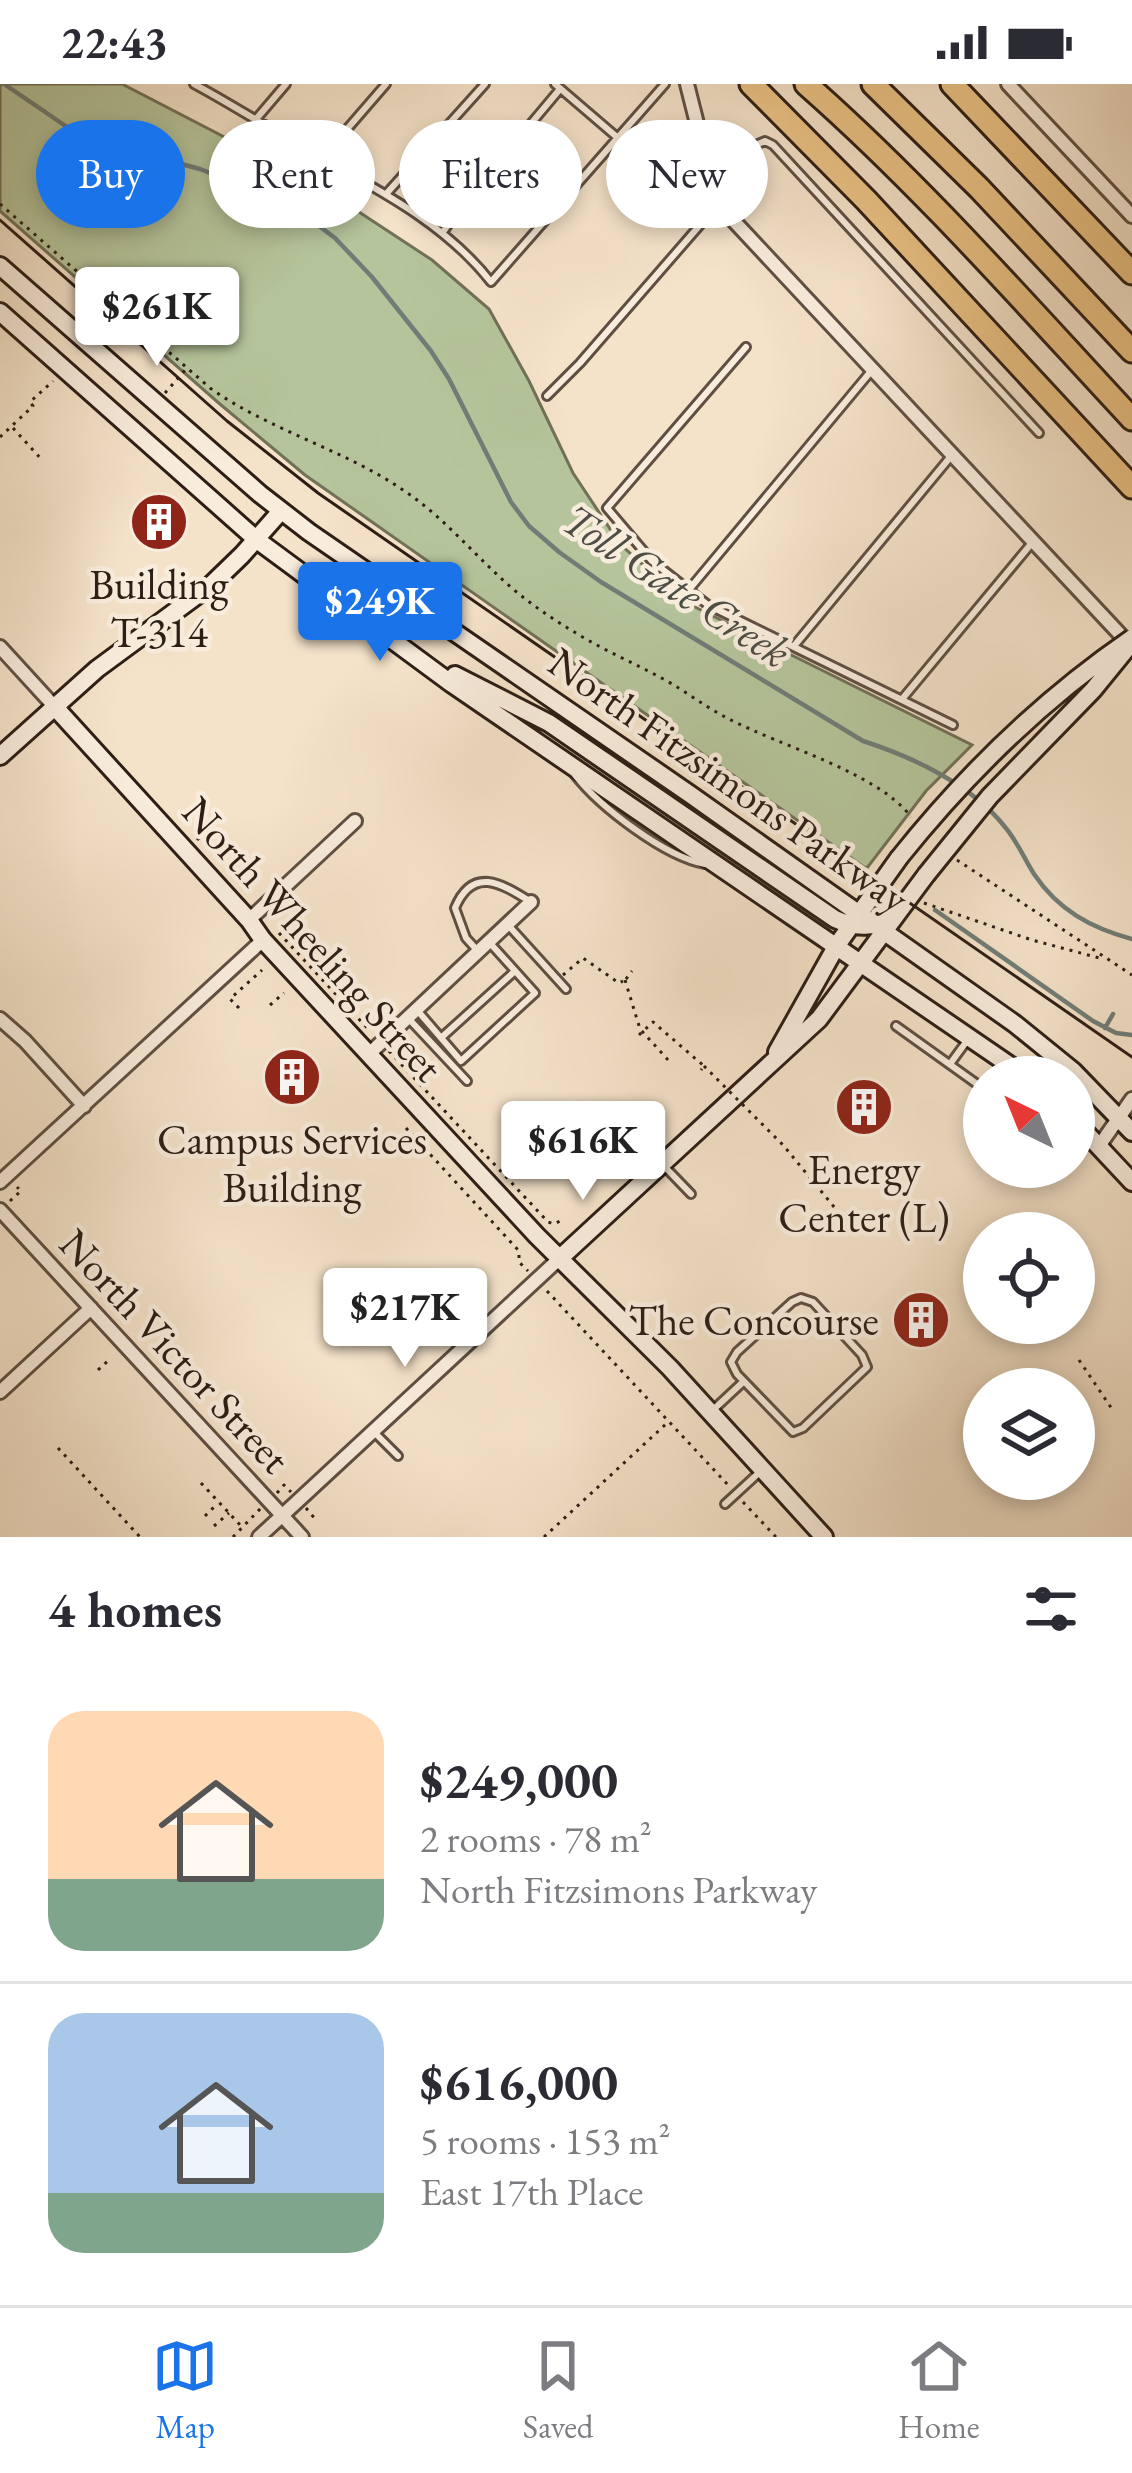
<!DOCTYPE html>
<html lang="en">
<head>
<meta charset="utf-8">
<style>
	body { margin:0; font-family:"EB Garamond",serif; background:#f2f2f3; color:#2b2b33; height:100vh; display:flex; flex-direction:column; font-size:45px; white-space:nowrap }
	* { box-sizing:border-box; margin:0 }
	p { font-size:39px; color:#7c7c81 }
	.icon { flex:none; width:66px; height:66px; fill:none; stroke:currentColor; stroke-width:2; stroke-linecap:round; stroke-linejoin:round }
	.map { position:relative; height:1453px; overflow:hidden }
	.side { display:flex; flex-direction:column; background:#fff; flex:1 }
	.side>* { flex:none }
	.banner { position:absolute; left:36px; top:36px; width:1062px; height:108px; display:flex; gap:24px }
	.needle { width:78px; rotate:317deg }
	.buttons { position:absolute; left:963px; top:972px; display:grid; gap:24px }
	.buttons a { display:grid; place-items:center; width:132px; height:132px; border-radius:50%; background:#fff; box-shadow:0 6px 18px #0003; font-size:60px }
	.price { position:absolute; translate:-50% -102px; padding:0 27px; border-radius:12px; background:#fff; color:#222; font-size:39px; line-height:78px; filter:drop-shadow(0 3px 6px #0008) }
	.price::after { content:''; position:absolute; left:50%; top:72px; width:36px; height:27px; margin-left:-18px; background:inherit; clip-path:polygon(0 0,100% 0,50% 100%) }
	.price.current { background:#1a73e8; color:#fff }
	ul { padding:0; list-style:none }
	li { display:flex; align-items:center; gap:36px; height:300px; padding:0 48px }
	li+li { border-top:3px solid #e1e1e2 }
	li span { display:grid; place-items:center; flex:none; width:336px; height:240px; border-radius:36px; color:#555 }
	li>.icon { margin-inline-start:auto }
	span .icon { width:144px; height:144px; fill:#fffc; stroke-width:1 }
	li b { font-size:51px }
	h2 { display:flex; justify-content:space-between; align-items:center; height:144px; padding:0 48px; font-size:51px }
	.pill { padding:0 42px; border-radius:54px; background:#fff; box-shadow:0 6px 18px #0003; font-size:42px; line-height:108px }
	.pill.current { background:#1a73e8; color:#fff }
	.status { display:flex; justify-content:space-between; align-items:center; height:84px; padding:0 60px; background:#fff; direction:ltr }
	.status svg { height:33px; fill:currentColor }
	.menu { display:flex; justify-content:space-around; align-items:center; height:168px; border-top:3px solid #e1e1e2; background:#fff; font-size:33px; color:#7c7c81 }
	.menu a { display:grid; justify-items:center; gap:6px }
	.menu .current { color:#1a73e8 }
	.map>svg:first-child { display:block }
	.green { fill:#b5c49b; stroke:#717158; stroke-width:3 }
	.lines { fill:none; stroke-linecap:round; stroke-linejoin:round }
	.stream { stroke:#707d77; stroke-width:4.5 }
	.lane-casing { stroke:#5f4f42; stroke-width:12 }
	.street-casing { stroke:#5f4f42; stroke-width:18 }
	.secondary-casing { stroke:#2d1e15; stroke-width:22 }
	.highway-casing { stroke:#2d1e15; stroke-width:27 }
	.path { stroke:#2d1e15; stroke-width:3; stroke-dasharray:3 6; stroke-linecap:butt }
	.lane { stroke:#f8ecdc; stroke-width:6 }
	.street { stroke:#f8ecdc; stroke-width:12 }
	.secondary { stroke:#f8ecdc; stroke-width:16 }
	.highway { stroke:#eac184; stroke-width:21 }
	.tram { stroke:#2d1e15; stroke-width:3 }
	.secondary-bridge-casing { stroke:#2d1e15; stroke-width:22; stroke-linecap:butt }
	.path-bridge { stroke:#2d1e15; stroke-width:3; stroke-dasharray:3 6; stroke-linecap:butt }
	.secondary-bridge { stroke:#f8ecdc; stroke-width:16 }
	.labels { text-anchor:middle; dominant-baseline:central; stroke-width:9; stroke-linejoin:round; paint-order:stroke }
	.poi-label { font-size:42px; fill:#2d1e15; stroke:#f8ecdc }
	.street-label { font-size:42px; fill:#2d1e15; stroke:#f8ecdc }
	.water-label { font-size:45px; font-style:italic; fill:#4e4e46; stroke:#f8ecdc }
</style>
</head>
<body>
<div class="status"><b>22:43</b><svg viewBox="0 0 49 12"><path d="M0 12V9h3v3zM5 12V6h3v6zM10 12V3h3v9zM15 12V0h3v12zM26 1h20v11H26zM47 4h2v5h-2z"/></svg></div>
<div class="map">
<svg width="1132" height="1453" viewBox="0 0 1132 1453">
	<rect width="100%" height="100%" fill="#f4e2c9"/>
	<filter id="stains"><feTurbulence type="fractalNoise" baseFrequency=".00167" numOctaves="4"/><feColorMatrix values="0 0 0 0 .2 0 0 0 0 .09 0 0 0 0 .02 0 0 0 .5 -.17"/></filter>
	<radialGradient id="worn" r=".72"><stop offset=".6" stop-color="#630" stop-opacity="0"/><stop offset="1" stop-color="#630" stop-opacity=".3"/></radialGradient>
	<!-- green -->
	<path class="green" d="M 0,0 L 122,0 L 321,103 L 432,176 L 489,225 L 529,297 L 573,389 L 620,460 L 683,517 L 972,661 L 926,707 L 867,784 L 864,783 L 305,391 L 221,321 L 0,127 Z"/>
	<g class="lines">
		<!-- stream -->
		<path class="stream" d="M 4,0 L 70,45 L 99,58 L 200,85 L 265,111 L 311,136 L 335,154 L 372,193 L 431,267 L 449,295 L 511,418 L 529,442 L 559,468 L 601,498 L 863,657 C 913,673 972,701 1005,743 C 1017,757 1024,774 1034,790 C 1058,826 1091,844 1132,855
			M 935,826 L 1093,937 L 1116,949 L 1132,951
			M 1105,944 L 1113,930"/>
		<!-- lane casing -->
		<g class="lane-casing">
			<path id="lane" d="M 194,0 C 233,21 270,45 309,67 C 375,104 444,138 491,198 L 665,0
				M 555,0 L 618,54
				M 257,34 L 286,0
				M 322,74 L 386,0
				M 714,94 L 751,63 L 765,57 L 773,61 L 1039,349
				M 387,109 L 485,0
				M 443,148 L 457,128 L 560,5
				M 746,263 L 607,424 L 652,477 L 708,521 L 953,641
				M 547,312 L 580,279 L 720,118
				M 687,508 L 872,286
				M 794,562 L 952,371
				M 903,614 L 1031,460
				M 575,691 C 600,723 665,773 705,780
				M 508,841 L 566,905
				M 476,865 L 466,854 L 455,824 C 473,781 502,800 531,818
				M 417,926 L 461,977 L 535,909 L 489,858
				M 408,934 L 467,997
				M 896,942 L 984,1005
				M 442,953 L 515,887
				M 950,980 L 969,954
				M 664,1082 L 691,1110
				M 801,1214 L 813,1218 L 862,1271 L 867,1283 L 803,1344 L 793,1348 L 737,1290 L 731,1278 L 737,1268 L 792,1218 Z
				M 713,1326 L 743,1298
				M 375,1349 L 398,1372
				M 725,1420 L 762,1386"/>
		</g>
		<!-- street casing -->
		<g class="street-casing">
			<path id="street" d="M 687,0 L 713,103 L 732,135 L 1129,560
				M 1008,0 L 1132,132
				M 0,563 L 53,621
				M 249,836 L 355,737
				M 0,935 L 25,957 L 84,1022
				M 369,970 L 531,818
				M 1099,1062 L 1132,1015
				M 0,1098 L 263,856
				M 0,1126 L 302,1453
				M 0,1308 L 91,1224
				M 259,1453 L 559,1175"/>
		</g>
		<!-- secondary casing -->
		<g class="secondary-casing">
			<path id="secondary" d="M 0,182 L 260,410 L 309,448 L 691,711 L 1015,940 L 1073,987 L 1132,1048
				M 0,228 L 257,456 L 452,600 L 1027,993
				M 455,591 L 549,639 L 835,835 C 857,845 874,844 895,832
				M 53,621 L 249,836 L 263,856 L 537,1152 L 670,1284 L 824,1453
				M 0,672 L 97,585 L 211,501 L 242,471 L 281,427
				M 777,968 L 837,861 L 899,774
				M 1074,1036 L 1132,1098
				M 559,1175 L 819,935 L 926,791"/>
		</g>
		<!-- highway casing -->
		<g class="highway-casing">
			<path id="highway" d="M 751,0 L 866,116 L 1132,403
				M 806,0 C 923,103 1026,221 1132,335
				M 873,0 L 979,104 L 1132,267
				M 952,0 L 1132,189"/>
		</g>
		<!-- path -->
		<path class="path" d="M 0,120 L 210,304 C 269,346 343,365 403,406 C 441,431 470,466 504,497 C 529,520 557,538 586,555 C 612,570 640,582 667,597 C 688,609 707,624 729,635 C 778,661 879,689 911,733
			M 165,309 L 186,285
			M 13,344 L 43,377
			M 0,353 L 33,322 L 30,318 L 53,297
			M 197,756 L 212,742
			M 957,776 L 1132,891
			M 924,819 L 1032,856 L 1103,875
			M 279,849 L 370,947
			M 563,891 L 583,874 L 619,899 L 623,897
			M 626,895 L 632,887
			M 625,896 L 640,945 L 669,977
			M 270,921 L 284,909
			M 239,924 L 230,915 L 262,886
			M 639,951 L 653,938 L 704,982 L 701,986
			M 389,967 L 548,1138 L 554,1140 L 560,1137
			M 406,1044 L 519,1167 L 519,1178 L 528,1187
			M 10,1117 L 21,1107 L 17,1103
			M 547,1207 L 729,1402
			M 461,1233 L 465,1238 L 472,1231 L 474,1234 L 462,1244
			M 1079,1276 L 1112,1325
			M 98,1286 L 109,1276
			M 58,1364 L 140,1453
			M 201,1399 L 242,1443
			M 277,1409 L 284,1401 L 291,1408
			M 743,1418 L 776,1453
			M 306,1424 L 316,1436
			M 205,1432 L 216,1421
			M 214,1442 L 229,1429
			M 233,1453 L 261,1424
			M 544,1453 L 666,1340"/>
		<!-- lane -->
		<use href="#lane" class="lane"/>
		<!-- street -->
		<use href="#street" class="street"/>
		<!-- secondary -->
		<use href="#secondary" class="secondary"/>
		<!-- highway -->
		<use href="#highway" class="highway"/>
		<!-- tram -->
		<path class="tram" d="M 0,136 L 227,337 L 318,409 L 1132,973"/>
		<!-- secondary-bridge casing -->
		<g class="secondary-bridge-casing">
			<path id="secondary-bridge" d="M 899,774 C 967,689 1043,615 1132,554
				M 926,791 L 990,712 L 1093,606 L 1128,563"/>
		</g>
		<!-- path-bridge -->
		<path class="path-bridge" d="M 704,982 L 783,1061 L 849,1141"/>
		<!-- secondary-bridge -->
		<use href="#secondary-bridge" class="secondary-bridge"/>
	</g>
	<!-- icons -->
	<defs>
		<g id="building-disc" transform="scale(3)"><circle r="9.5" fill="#8f2418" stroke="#f8ecdc"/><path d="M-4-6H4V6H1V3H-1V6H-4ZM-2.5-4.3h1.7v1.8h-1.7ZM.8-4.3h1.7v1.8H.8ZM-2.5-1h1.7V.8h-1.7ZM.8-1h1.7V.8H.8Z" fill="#fff"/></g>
	</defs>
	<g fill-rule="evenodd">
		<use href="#building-disc" x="159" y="438"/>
		<use href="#building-disc" x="292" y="993"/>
		<use href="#building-disc" x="864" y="1023"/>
		<use href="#building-disc" x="921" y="1236"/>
	</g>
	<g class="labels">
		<!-- poi labels -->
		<g class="poi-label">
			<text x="159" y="500">Building<tspan x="159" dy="48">T-314</tspan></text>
			<text x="292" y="1055">Campus Services<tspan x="292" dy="48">Building</tspan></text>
			<text x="864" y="1085">Energy<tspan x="864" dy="48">Center (L)</tspan></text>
			<text x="879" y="1236" text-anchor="end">The Concourse</text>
		</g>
		<!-- street labels -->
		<g class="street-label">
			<text transform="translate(729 696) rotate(35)">North Fitzsimons Parkway</text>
			<text transform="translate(313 855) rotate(48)">North Wheeling Street</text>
			<text transform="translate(175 1267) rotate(47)">North Victor Street</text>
		</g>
		<!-- water labels -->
		<g class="water-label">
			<text transform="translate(677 501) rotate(33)">Toll Gate Creek</text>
		</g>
	</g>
	<rect width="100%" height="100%" filter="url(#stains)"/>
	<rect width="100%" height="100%" fill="url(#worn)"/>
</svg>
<div class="buttons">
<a><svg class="needle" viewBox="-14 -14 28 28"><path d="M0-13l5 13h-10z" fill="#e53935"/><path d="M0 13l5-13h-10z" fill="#7c7c81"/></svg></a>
<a><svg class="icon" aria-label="locate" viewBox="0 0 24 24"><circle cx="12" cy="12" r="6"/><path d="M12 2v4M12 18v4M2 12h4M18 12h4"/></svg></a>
<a><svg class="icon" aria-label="layers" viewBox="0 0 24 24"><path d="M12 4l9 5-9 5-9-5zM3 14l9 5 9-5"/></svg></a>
</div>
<b class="price" style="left:157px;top:285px">$261K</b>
<b class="price current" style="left:380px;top:580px">$249K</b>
<b class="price" style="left:583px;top:1119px">$616K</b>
<b class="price" style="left:405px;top:1286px">$217K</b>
<div class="banner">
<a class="pill current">Buy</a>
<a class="pill">Rent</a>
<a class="pill">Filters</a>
<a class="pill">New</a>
</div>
</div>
<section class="side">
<h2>4 homes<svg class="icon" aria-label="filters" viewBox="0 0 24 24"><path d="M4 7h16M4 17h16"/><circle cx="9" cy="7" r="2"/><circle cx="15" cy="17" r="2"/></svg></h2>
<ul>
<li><span style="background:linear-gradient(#ffd9b3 70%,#7fa58c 0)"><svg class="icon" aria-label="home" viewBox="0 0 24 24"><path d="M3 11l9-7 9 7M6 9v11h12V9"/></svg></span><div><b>$249,000</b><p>2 rooms · 78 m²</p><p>North Fitzsimons Parkway</p></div></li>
<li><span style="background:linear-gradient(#a9c7e8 75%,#7fa58c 0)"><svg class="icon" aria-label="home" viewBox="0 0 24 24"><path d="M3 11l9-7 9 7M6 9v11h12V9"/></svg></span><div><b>$616,000</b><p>5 rooms · 153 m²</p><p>East 17th Place</p></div></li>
</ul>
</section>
<nav class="menu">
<a class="current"><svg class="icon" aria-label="map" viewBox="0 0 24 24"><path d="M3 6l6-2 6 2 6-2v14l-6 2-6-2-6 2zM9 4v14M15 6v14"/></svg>Map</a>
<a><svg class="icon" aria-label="saved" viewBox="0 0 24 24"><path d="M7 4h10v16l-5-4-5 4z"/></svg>Saved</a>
<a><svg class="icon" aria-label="home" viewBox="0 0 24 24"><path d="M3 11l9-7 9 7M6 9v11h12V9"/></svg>Home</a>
</nav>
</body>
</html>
